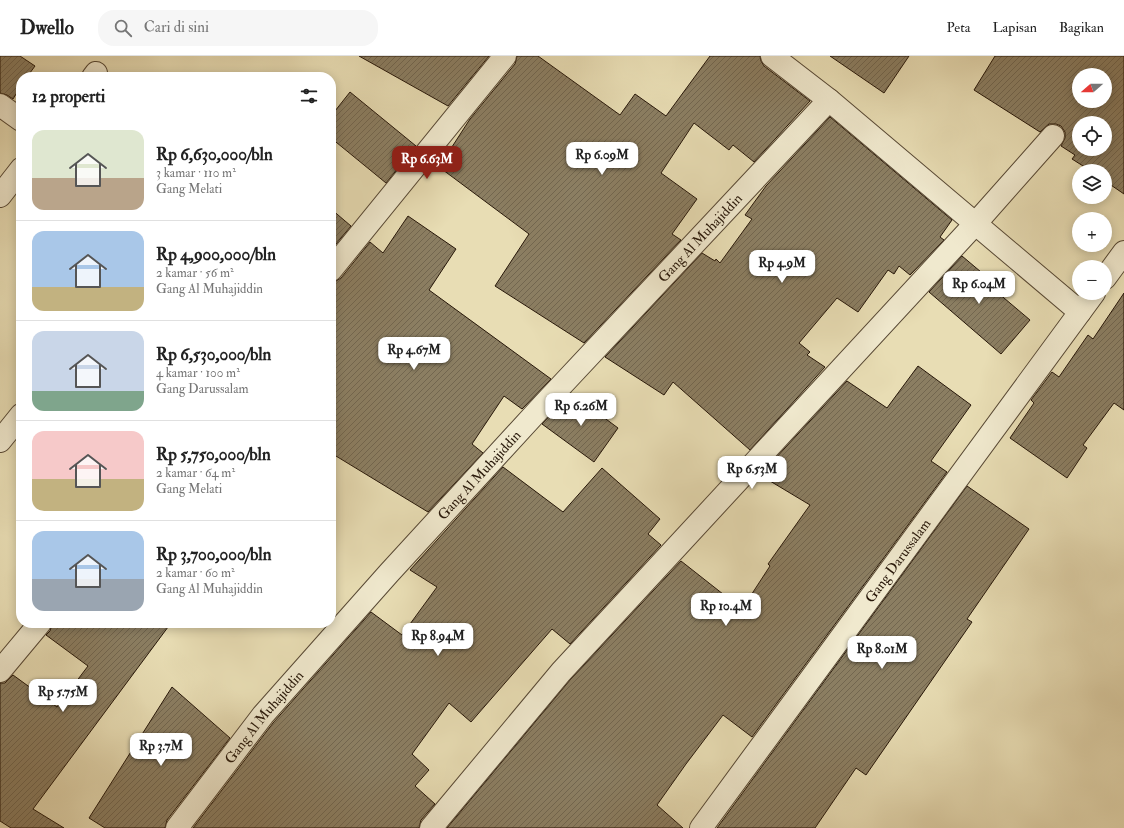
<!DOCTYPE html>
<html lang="id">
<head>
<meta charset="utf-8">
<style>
	body { margin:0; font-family:"IM FELL Double Pica",serif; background:#f6f6f6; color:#222; height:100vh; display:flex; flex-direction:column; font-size:15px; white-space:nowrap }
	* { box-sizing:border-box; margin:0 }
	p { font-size:13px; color:#767676 }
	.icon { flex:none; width:22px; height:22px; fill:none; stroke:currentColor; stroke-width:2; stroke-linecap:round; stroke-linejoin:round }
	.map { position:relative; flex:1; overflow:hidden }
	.drawer { position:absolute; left:16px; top:16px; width:320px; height:556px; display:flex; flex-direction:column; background:#fff; border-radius:16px; box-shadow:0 2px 10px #0003 }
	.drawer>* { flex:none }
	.needle { width:26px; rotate:250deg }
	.tools { position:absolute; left:1072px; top:12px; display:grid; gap:8px }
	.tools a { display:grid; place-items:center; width:40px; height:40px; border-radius:50%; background:#fff; box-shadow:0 2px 10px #0003; font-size:20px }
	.price { position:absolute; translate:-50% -34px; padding:0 9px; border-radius:8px; background:#fff; color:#222; font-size:13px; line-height:26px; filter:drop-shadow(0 1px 2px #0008) }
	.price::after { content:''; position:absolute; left:50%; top:24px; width:12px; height:9px; margin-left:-6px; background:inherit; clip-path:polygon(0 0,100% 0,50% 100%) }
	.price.current { background:#8f2418; color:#fff }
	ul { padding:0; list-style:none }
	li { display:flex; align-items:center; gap:12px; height:100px; padding:0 16px }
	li+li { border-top:1px solid #e0e0e0 }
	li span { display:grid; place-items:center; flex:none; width:112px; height:80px; border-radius:12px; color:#555 }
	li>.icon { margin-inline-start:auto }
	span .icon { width:48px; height:48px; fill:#fffc; stroke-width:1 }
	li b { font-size:17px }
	h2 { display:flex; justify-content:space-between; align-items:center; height:48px; padding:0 16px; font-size:17px }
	header { display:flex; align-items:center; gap:24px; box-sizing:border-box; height:56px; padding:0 20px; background:#fff; border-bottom:1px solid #e0e0e0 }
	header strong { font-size:19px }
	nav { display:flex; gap:22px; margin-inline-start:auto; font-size:14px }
	.search { width:280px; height:36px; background:#f6f6f6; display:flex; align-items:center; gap:10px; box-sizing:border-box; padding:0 14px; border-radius:16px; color:#767676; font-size:15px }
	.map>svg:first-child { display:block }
	.building { fill:url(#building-hatch); stroke:#271709; fill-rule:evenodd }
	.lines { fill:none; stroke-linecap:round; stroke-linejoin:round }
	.street-casing { stroke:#574834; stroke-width:24 }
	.street { stroke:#f0e9ce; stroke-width:22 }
	.labels { text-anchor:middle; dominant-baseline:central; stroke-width:3; stroke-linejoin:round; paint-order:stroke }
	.street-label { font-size:14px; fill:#271709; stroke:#f0e9ce }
</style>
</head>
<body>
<header>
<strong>Dwello</strong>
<div class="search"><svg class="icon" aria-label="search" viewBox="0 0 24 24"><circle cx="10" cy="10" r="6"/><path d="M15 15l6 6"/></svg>Cari di sini</div>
<nav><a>Peta</a><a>Lapisan</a><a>Bagikan</a></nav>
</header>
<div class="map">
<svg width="1124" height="772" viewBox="0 0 1124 772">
	<defs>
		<pattern id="building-hatch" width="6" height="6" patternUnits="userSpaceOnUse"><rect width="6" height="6" fill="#8b7e62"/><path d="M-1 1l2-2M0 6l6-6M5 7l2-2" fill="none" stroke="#72664f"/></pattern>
	</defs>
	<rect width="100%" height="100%" fill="#e8ddb4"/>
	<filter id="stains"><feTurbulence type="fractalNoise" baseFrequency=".005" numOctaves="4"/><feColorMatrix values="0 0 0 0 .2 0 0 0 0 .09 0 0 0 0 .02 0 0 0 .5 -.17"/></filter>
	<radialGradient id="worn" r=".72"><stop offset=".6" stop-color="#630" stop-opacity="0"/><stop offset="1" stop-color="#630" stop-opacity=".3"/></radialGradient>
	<!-- building -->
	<path class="building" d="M 0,0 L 20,0 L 35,10 L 27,21 L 21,21 L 21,30 L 13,43 L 7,39 L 0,37 Z
		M 359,0 L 489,0 L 448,50 Z
		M 517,0 L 538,0 L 620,59 L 635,38 L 666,60 L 710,0 L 760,0 L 761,5 L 764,10 L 810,45 L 754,106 L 733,89 L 729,94 L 694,67 L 661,117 L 697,143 L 672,178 L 681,184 L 584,287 L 495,230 L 529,178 L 439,111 L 470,63 L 515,8 Z
		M 830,0 L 909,0 L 884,37 Z
		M 995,0 L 1124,0 L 1124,138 L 1105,125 L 1105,115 L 1091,115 L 1072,103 L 1075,99 L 1061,90 L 1065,82 L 1065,76 L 1061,70 L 1056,68 L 1049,68 L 1040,76 L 974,34 ZM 1079,19 L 1105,19 L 1105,45 L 1079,45 ZM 1079,67 L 1105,67 L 1105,93 L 1079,93 Z
		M 350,36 L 416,90 L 386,127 L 331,82 L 331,60 Z
		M 830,61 L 952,164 L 940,181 L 944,184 L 910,219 L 899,210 L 894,218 L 888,214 L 858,256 L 837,242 L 799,287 L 810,296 L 807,299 L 825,311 L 750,394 L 673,326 L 664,339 L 605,301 L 702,197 L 715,205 L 716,203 L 720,207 L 752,163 L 745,159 L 766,130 Z
		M 331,153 L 351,170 L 331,194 Z
		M 408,160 L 456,193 L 429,234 L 551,323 L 522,353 L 504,340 L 472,388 L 483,397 L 428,456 L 331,397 L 331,226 L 336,225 L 341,222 L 370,186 L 383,197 Z
		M 962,200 L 981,216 L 978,220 L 1030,264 L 1001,298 L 929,236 Z
		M 1124,237 L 1124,354 L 1114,347 L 1083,389 L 1087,392 L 1067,422 L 1010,382 L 1034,347 L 1031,344 L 1052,316 L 1059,321 L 1088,279 L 1093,283 Z
		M 918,310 L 971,349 L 931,405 L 947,416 L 752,681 L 723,659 L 686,708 L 657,749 L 683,772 L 447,772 L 570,624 L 681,505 L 742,553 L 770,510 L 768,508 L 810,449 L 760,419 L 847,325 L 887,352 Z
		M 571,337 L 618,372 L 594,406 L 542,368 Z
		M 503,411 L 563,456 L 602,412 L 660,463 L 648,478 L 661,489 L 570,588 L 552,573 L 471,666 L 449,647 L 412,698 L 429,714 L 415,730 L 435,748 L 421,764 L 419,772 L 193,772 L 273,667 L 371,556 L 402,579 L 437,531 L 410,514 Z
		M 967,430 L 1029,473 L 967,563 L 972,566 L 866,719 L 856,712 L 815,772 L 717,772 Z
		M 52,567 L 171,567 L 33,753 L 64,772 L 11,772 L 0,765 L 0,627 L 5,627 L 13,619 L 57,651 L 88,610 L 46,579 L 50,575 Z
		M 172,631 L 230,682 L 167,764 L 165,772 L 105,772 L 89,762 Z"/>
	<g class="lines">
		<!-- street casing -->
		<g class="street-casing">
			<g id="street">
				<path d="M 772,0 L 829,44 L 1080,256"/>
				<path d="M 93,21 L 96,17"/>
				<path d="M 0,49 L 21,64"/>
				<path d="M 0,140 L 21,113"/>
				<path d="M 331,214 L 505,0"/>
				<path d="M 1105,222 L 1124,196"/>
				<path d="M 0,385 L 21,359"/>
				<path d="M 0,615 L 40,567"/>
				<path id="s1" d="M 177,772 L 263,659 L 389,517 L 544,348 L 829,44"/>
				<path d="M 431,772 L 561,616 L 975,168 L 1053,80"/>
				<path id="s2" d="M 701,772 L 1094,237"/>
			</g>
		</g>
		<!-- street -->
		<use href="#street" class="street"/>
	</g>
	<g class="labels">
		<!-- street labels -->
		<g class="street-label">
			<text stroke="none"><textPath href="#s1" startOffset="789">Gang Al Muhajiddin</textPath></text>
			<text stroke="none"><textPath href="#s1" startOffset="465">Gang Al Muhajiddin</textPath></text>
			<text stroke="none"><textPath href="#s2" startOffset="332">Gang Darussalam</textPath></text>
			<text stroke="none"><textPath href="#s1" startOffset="141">Gang Al Muhajiddin</textPath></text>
		</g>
	</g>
	<rect width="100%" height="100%" filter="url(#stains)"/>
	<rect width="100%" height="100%" fill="url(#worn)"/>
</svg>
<div class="tools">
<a><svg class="needle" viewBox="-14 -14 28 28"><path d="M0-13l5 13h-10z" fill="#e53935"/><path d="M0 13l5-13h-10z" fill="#767676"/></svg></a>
<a><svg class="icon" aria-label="locate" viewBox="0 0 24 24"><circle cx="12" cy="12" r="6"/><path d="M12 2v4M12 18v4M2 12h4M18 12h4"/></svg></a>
<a><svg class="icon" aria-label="layers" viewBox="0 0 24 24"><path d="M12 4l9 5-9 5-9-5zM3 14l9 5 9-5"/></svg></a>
<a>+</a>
<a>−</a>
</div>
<b class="price" style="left:602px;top:120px">Rp 6.09M</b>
<b class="price current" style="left:427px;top:124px">Rp 6.63M</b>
<b class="price" style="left:782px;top:228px">Rp 4.9M</b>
<b class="price" style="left:979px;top:249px">Rp 6.04M</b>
<b class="price" style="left:414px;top:315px">Rp 4.67M</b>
<b class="price" style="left:581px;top:371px">Rp 6.26M</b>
<b class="price" style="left:752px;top:434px">Rp 6.53M</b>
<b class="price" style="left:726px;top:571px">Rp 10.4M</b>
<b class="price" style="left:438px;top:601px">Rp 8.94M</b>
<b class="price" style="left:882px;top:614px">Rp 8.01M</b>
<b class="price" style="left:63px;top:657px">Rp 5.75M</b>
<b class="price" style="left:161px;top:711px">Rp 3.7M</b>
<section class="drawer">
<h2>12 properti<svg class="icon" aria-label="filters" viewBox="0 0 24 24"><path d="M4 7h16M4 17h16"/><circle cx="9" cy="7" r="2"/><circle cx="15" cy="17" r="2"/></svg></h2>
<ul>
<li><span style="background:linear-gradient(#dfe7d0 60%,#b9a48a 0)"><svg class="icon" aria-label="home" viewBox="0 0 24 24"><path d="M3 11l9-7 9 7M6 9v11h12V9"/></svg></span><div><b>Rp 6,630,000/bln</b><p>3 kamar · 110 m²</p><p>Gang Melati</p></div></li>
<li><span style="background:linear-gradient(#a9c7e8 70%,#c2b280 0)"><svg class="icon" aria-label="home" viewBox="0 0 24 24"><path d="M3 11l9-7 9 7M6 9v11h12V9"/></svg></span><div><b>Rp 4,900,000/bln</b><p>2 kamar · 56 m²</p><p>Gang Al Muhajiddin</p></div></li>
<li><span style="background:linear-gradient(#c9d6e8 75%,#7fa58c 0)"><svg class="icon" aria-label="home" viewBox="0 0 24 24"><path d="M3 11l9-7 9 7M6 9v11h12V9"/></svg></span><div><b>Rp 6,530,000/bln</b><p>4 kamar · 100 m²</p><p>Gang Darussalam</p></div></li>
<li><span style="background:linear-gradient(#f6c9c9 60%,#c2b280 0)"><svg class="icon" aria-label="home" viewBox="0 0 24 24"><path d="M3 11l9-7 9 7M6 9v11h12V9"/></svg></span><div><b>Rp 5,750,000/bln</b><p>2 kamar · 64 m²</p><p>Gang Melati</p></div></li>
<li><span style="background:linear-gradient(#a9c7e8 60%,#9aa5b1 0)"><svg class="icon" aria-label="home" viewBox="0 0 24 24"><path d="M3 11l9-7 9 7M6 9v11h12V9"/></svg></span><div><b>Rp 3,700,000/bln</b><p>2 kamar · 60 m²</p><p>Gang Al Muhajiddin</p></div></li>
</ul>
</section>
</div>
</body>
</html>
